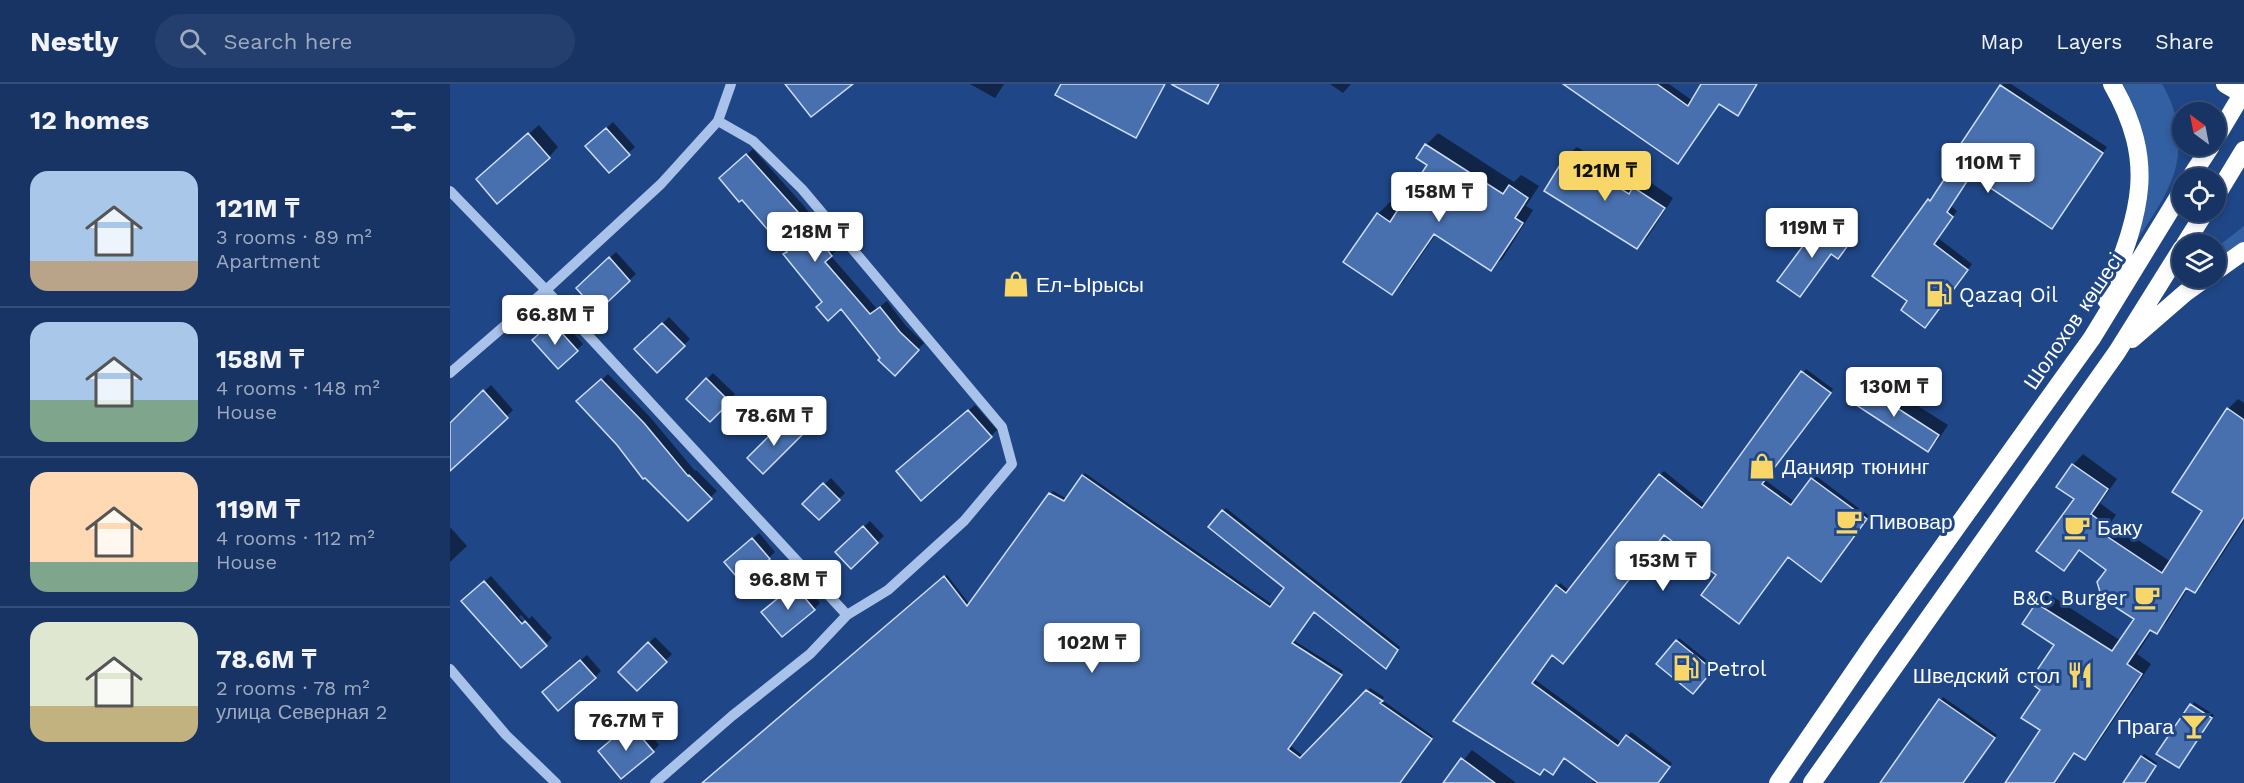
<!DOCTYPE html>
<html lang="en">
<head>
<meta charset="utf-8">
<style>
	body { margin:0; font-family:"Work Sans",sans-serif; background:#243f6d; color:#f1f3f6; height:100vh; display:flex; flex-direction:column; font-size:22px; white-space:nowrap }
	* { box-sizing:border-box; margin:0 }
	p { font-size:20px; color:#9eaabf }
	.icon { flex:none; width:33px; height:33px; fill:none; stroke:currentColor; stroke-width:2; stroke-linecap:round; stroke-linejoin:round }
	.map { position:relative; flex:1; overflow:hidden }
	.drawer { display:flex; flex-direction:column; background:#173464; width:450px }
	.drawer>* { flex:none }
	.needle { width:39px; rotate:328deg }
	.tools { position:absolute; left:1722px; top:18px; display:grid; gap:12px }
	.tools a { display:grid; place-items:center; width:54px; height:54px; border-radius:50%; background:#173464; box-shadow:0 3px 9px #0003,0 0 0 2px #364f78; font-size:30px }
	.price { position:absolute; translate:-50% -51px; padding:0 14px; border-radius:6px; background:#fff; color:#222; font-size:20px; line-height:39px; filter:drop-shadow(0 2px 3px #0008) }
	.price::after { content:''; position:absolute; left:50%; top:36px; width:18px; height:14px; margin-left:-9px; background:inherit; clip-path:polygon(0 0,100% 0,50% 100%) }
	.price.active { background:#f8d768; color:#111 }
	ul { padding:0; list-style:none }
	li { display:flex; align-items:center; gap:18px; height:150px; padding:0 30px }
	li+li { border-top:2px solid #364f78 }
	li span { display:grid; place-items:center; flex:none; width:168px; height:120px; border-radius:18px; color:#555 }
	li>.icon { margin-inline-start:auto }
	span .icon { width:72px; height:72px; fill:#fffc; stroke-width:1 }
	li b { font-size:26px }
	h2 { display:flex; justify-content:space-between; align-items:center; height:72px; padding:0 30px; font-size:26px }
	header { display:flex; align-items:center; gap:36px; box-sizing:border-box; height:84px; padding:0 30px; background:#173464; border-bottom:2px solid #364f78 }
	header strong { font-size:28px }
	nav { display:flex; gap:33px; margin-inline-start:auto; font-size:21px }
	.search { width:420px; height:54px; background:#243f6d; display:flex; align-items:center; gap:15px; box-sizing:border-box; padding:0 21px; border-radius:33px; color:#9eaabf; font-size:22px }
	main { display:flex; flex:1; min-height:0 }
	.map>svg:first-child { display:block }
	.green { fill:#335fa3 }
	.shadow { fill:#0007 }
	.building { fill:#4870ae; stroke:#cdddf7; stroke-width:1.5 }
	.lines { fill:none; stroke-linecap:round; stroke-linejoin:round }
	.minor { stroke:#a8c2ea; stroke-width:10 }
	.highway { stroke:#fff; stroke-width:18 }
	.labels { text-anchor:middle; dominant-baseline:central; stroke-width:6; stroke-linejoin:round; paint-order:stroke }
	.poi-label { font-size:21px; fill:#fff; stroke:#1f4686; text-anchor:start }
	.street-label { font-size:21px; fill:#fff; stroke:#1f4686 }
</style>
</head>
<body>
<header>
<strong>Nestly</strong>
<div class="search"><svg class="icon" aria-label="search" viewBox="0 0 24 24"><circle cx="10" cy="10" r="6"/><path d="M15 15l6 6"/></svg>Search here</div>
<nav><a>Map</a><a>Layers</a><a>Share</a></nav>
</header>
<main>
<section class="drawer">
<h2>12 homes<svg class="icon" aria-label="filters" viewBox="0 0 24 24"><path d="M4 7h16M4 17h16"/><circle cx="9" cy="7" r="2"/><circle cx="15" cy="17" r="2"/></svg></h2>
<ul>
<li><span style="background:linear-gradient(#a9c7e8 75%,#b9a48a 0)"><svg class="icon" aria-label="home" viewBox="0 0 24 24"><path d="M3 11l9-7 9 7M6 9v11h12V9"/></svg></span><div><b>121M ₸</b><p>3 rooms · 89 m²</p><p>Apartment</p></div></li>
<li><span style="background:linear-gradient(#a9c7e8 65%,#7fa58c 0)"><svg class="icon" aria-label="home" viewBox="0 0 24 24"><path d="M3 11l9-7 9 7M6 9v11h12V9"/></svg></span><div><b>158M ₸</b><p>4 rooms · 148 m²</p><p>House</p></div></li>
<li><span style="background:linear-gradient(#ffd9b3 75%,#7fa58c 0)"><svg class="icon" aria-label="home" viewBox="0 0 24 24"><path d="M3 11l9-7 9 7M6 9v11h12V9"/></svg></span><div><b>119M ₸</b><p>4 rooms · 112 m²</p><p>House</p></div></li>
<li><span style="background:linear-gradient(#dfe7d0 70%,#c2b280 0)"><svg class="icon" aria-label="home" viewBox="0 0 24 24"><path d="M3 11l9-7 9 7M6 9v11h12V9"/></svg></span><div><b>78.6M ₸</b><p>2 rooms · 78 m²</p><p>улица Северная 2</p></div></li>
</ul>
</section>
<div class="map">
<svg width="1794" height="699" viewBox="0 0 1794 699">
	<rect width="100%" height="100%" fill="#1f4686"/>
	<!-- green -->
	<path class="green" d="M 1673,0 L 1712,0 C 1727,24 1733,58 1725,86 C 1718,113 1697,139 1683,163 C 1688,147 1695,131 1697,114 C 1701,74 1691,34 1673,0 Z
		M 1794,142 L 1794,159 L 1766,175 L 1766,164 Z"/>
	<!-- shadow -->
	<path class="shadow" d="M 520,0 L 554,0 L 545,14 Z
		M 724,0 L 771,0 L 757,19 Z
		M 880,0 L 901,0 L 893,9 Z
		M 1116,0 L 1219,0 L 1243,17 L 1253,0 L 1308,0 L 1287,30 L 1269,19 L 1232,72 Z
		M 1553,0 L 1561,0 L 1657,63 L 1602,143 L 1522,90 L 1501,122 L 1507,127 L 1488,154 L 1522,180 L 1481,236 L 1459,217 L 1479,116 L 1505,81 Z
		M 163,38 L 185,63 L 159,87 L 144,56 Z
		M 89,41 L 108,63 L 99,73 L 37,86 Z
		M 988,49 L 1064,98 L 1071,91 L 1089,102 L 1076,122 L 1083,126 L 1053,174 L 1041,185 L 986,150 L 953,198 L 942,209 L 895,177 L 928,130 L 940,118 L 950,125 L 979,81 L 976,61 Z
		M 1127,63 L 1188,100 L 1194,94 L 1223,114 L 1197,154 L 1187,163 L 1117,72 Z
		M 303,65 L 354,122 L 388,165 L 381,172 L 427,225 L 437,217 L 456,242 L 474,259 L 445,290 L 392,223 L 373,218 L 338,167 L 277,88 Z
		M 1373,138 L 1400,157 L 1390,170 L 1371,140 Z
		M 166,168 L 186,190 L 148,225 L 128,204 Z
		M 109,233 L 133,260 L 108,283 L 90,250 Z
		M 219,233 L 240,255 L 207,287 L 186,265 Z
		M 1356,285 L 1383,305 L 1315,396 L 1345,418 L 1366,392 L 1419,432 L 1374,492 L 1339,472 L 1268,490 L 1215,450 L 1102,570 L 1084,595 L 1172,659 L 1181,648 L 1222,679 L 1208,699 L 1142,699 L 1145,695 L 1114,672 L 1005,637 L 1107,502 L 1110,499 L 1120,507 L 1210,391 L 1214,387 L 1256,421 Z
		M 263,289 L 285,310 L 260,336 L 238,315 Z
		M 158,290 L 200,333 L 245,387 L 246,386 L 267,407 L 238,435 L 135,311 Z
		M 1421,292 L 1498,341 L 1488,356 L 1478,366 L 1412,301 Z
		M 41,301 L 63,326 L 4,381 L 0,376 L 0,340 Z
		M 1788,315 L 1794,319 L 1794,437 L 1755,497 L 1744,508 L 1738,504 L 1717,538 L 1707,548 L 1703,545 L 1687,570 L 1701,580 L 1645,664 L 1635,674 L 1626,668 L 1605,699 L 1557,699 L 1592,646 L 1592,605 L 1606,561 L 1574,539 L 1587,520 L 1597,509 L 1671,557 L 1686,535 L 1658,485 L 1631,466 L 1614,485 L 1626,415 L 1608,402 L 1623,381 L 1633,370 L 1667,395 L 1650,419 L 1666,431 L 1661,438 L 1721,478 L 1754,427 L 1778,325 Z
		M 525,321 L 547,346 L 541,352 L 454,381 Z
		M 343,330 L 357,344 L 313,388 L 299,374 Z
		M 635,389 L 823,521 L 836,504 L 773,427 L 776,424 L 950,563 L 938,580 L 865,526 L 843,556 L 893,587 L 840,661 L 854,673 L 920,604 L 934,613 L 932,616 L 983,652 L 949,699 L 253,699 L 497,491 L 520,521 L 600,410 L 603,407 L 617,415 Z
		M 381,394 L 395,409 L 369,434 L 355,420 Z
		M 420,437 L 434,452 L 401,483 L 387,468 Z
		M 0,443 L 17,462 L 0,478 Z
		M 309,449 L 325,468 L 319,474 L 283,472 Z
		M 41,492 L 79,535 L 82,532 L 102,554 L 97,559 L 71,531 L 69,533 L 95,561 L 19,511 Z
		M 351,496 L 370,519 L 364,525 L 320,521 Z
		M 205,553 L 222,570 L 187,605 L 170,588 Z
		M 1229,554 L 1264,582 L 1246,605 L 1227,557 Z
		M 137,571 L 151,587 L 145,593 L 101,602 Z
		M 1493,613 L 1547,651 L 1512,699 L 1432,699 Z
		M 1744,618 L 1764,631 L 1731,680 L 1709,669 Z
		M 187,634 L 209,661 L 203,667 L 156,660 Z
		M 1022,666 L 1065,698 L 1064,699 L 994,699 Z
		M 1694,670 L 1707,679 L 1694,699 L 1684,699 L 1692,673 Z"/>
	<!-- building -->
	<path class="building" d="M 335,0 L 403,0 L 361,33 Z
		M 611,0 L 715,0 L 686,54 L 605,11 Z
		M 721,0 L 769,0 L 758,20 Z
		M 1113,0 L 1207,0 L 1238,22 L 1251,0 L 1307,0 L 1288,32 L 1269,20 L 1228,80 Z
		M 1550,1 L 1653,69 L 1602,145 L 1521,91 L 1497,128 L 1503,133 L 1484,160 L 1518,186 L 1475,244 L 1451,226 L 1457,217 L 1422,192 L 1478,115 L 1480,117 L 1503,82 L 1498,79 Z
		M 156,44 L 180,71 L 159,89 L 135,62 Z
		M 78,49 L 100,74 L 47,120 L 26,95 Z
		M 975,60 L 1053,110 L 1059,101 L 1078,114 L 1065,134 L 1073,139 L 1041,187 L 984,150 L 942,211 L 893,178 L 927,129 L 940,138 L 977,81 L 966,74 Z
		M 296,70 L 348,128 L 382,172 L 375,178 L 420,230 L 430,223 L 450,248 L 469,266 L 445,292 L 428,276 L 430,274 L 391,225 L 378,237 L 366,223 L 372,218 L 333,170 L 337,168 L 292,116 L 289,118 L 269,94 Z
		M 1116,71 L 1179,110 L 1183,103 L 1215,124 L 1187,165 L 1094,107 Z
		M 1370,139 L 1399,160 L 1388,175 L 1381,170 L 1350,213 L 1327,197 Z
		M 159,173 L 180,197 L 147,228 L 126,204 Z
		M 102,238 L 128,267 L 108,285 L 82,256 Z
		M 212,239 L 235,262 L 207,289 L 184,265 Z
		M 1351,287 L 1381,309 L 1312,400 L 1341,421 L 1361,394 L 1417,435 L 1371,498 L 1338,473 L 1289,540 L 1251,511 L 1266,491 L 1214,451 L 1113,580 L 1102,571 L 1082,599 L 1168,662 L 1176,651 L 1220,683 L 1208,699 L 1148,699 L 1114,674 L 1103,691 L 1094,685 L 1090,691 L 1003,637 L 1106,501 L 1116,509 L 1209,390 L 1252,424 Z
		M 256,294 L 280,318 L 260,338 L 236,315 Z
		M 151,295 L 194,339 L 238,392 L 239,391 L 262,415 L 238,437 L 195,394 L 193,395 L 167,361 L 126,317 Z
		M 1410,300 L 1489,351 L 1478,368 L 1400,317 Z
		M 33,306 L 58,334 L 0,387 L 0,339 Z
		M 1777,324 L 1794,336 L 1794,433 L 1745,509 L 1736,504 L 1707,550 L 1700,546 L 1677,580 L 1692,590 L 1635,676 L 1624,669 L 1604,699 L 1555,699 L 1590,646 L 1571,634 L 1590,606 L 1579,598 L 1604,561 L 1572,540 L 1586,519 L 1662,567 L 1684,535 L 1648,512 L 1650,508 L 1647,498 L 1656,486 L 1629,466 L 1614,487 L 1586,467 L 1624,415 L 1606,403 L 1622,380 L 1658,405 L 1641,430 L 1657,442 L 1652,449 L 1712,489 L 1752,427 L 1722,408 Z
		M 518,326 L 542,353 L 471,417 L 446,387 Z
		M 336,335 L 352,351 L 313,390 L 297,374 Z
		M 632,391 L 820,523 L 834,504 L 758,443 L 772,426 L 948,566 L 936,585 L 864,528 L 842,559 L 892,591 L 838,665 L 850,674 L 916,606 L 933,617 L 930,619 L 982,655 L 950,699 L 252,699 L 494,492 L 517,522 L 599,409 L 614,417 Z
		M 373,399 L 390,416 L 369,436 L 352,420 Z
		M 413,442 L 428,459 L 401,485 L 385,468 Z
		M 302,454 L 320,475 L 292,499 L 274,478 Z
		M 34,497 L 72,540 L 75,537 L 97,562 L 71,584 L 11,517 Z
		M 344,501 L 365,526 L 332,553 L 311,528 Z
		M 1226,556 L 1263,586 L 1243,610 L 1206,580 Z
		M 198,558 L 217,578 L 187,607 L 168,588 Z
		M 130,576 L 146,594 L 108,627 L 92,608 Z
		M 1489,615 L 1545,654 L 1513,699 L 1430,699 Z
		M 1740,620 L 1762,634 L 1729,684 L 1706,670 Z
		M 180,640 L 204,668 L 171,695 L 148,667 Z
		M 1691,672 L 1706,682 L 1695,699 L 1673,699 Z
		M 1011,674 L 1045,699 L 993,699 Z"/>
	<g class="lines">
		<!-- minor -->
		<path class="minor" d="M 268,37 L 281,0
			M 0,107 L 96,206 L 397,531
			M 0,289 L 96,206 L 211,100 L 268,37 L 303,57 L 352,105 L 552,343 L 562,380 L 514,437 L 438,506 L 397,531 L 360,570 L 282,632 L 205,699
			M 0,585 L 56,651 L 106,699"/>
		<!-- highway -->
		<path class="highway" d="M 1775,0 L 1794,11
			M 1766,54 L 1794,7
			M 1740,94 L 1761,62
			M 1766,112 L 1794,66
			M 1735,160 L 1755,128
			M 1766,187 L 1794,167
			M 1656,216 C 1687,133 1710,84 1662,0
			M 1682,255 L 1735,209 L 1756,194
			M 1328,699 L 1423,560 L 1642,254 L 1732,107
			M 1362,699 L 1667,268 L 1732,164"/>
	</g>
	<!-- icons -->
	<defs>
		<g id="shop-bare" transform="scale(2.07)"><path d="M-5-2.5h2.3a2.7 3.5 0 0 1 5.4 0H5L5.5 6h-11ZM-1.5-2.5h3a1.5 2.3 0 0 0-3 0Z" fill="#f8d768" stroke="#1f4686" stroke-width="2.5" paint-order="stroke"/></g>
		<g id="fuel-bare" transform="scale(2.07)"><path d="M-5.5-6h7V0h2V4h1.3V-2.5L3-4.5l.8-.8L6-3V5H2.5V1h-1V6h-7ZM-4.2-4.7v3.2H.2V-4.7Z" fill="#f8d768" stroke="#1f4686" stroke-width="2.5" paint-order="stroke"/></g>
		<g id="cafe-bare" transform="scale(2.07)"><path d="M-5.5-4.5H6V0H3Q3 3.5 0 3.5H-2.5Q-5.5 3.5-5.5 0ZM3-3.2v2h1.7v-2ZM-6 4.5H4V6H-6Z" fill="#f8d768" stroke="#1f4686" stroke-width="2.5" paint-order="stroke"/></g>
		<g id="restaurant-bare" transform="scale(2.07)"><path d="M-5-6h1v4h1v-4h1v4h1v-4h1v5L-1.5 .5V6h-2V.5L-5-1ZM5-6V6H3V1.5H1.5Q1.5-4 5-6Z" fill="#f8d768" stroke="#1f4686" stroke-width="2.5" paint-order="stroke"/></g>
		<g id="bar-bare" transform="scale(2.07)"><path d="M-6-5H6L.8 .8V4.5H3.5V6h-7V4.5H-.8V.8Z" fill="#f8d768" stroke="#1f4686" stroke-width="2.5" paint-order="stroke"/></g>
	</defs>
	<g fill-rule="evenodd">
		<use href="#shop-bare" x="566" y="200"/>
		<use href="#fuel-bare" x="1489" y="210"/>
		<use href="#shop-bare" x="1312" y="382"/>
		<use href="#cafe-bare" x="1399" y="437"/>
		<use href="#cafe-bare" x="1627" y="443"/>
		<use href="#cafe-bare" x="1697" y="513"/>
		<use href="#fuel-bare" x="1236" y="584"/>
		<use href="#restaurant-bare" x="1630" y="591"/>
		<use href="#bar-bare" x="1744" y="642"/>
	</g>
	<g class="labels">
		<!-- poi labels -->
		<g class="poi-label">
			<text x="586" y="200">Ел-Ырысы</text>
			<text x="1509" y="210">Qazaq Oil</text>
			<text x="1332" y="382">Данияр тюнинг</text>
			<text x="1419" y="437">Пивовар</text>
			<text x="1647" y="443">Баку</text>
			<text x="1677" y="513" text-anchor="end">B&amp;C Burger</text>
			<text x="1256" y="584">Petrol</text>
			<text x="1610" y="591" text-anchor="end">Шведский стол</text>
			<text x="1724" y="642" text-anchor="end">Прага</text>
		</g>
		<!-- street labels -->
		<g class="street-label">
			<text transform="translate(1623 237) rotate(-56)">Шолохов көшесі</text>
		</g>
	</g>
</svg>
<div class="tools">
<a><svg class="needle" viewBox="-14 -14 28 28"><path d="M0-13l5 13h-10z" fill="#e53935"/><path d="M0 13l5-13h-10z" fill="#9eaabf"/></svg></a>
<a><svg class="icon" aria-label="locate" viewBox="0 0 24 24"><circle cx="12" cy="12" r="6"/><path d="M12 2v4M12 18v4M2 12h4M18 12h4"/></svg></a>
<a><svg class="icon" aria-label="layers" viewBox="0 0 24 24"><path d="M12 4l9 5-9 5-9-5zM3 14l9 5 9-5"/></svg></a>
</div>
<b class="price" style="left:1538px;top:110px">110M ₸</b>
<b class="price active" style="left:1155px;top:118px">121M ₸</b>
<b class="price" style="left:989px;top:139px">158M ₸</b>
<b class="price" style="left:1362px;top:175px">119M ₸</b>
<b class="price" style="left:365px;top:179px">218M ₸</b>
<b class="price" style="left:105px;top:262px">66.8M ₸</b>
<b class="price" style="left:1444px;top:334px">130M ₸</b>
<b class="price" style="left:324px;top:363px">78.6M ₸</b>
<b class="price" style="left:1213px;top:508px">153M ₸</b>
<b class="price" style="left:338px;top:527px">96.8M ₸</b>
<b class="price" style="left:642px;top:590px">102M ₸</b>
<b class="price" style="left:176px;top:668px">76.7M ₸</b>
</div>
</main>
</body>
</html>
